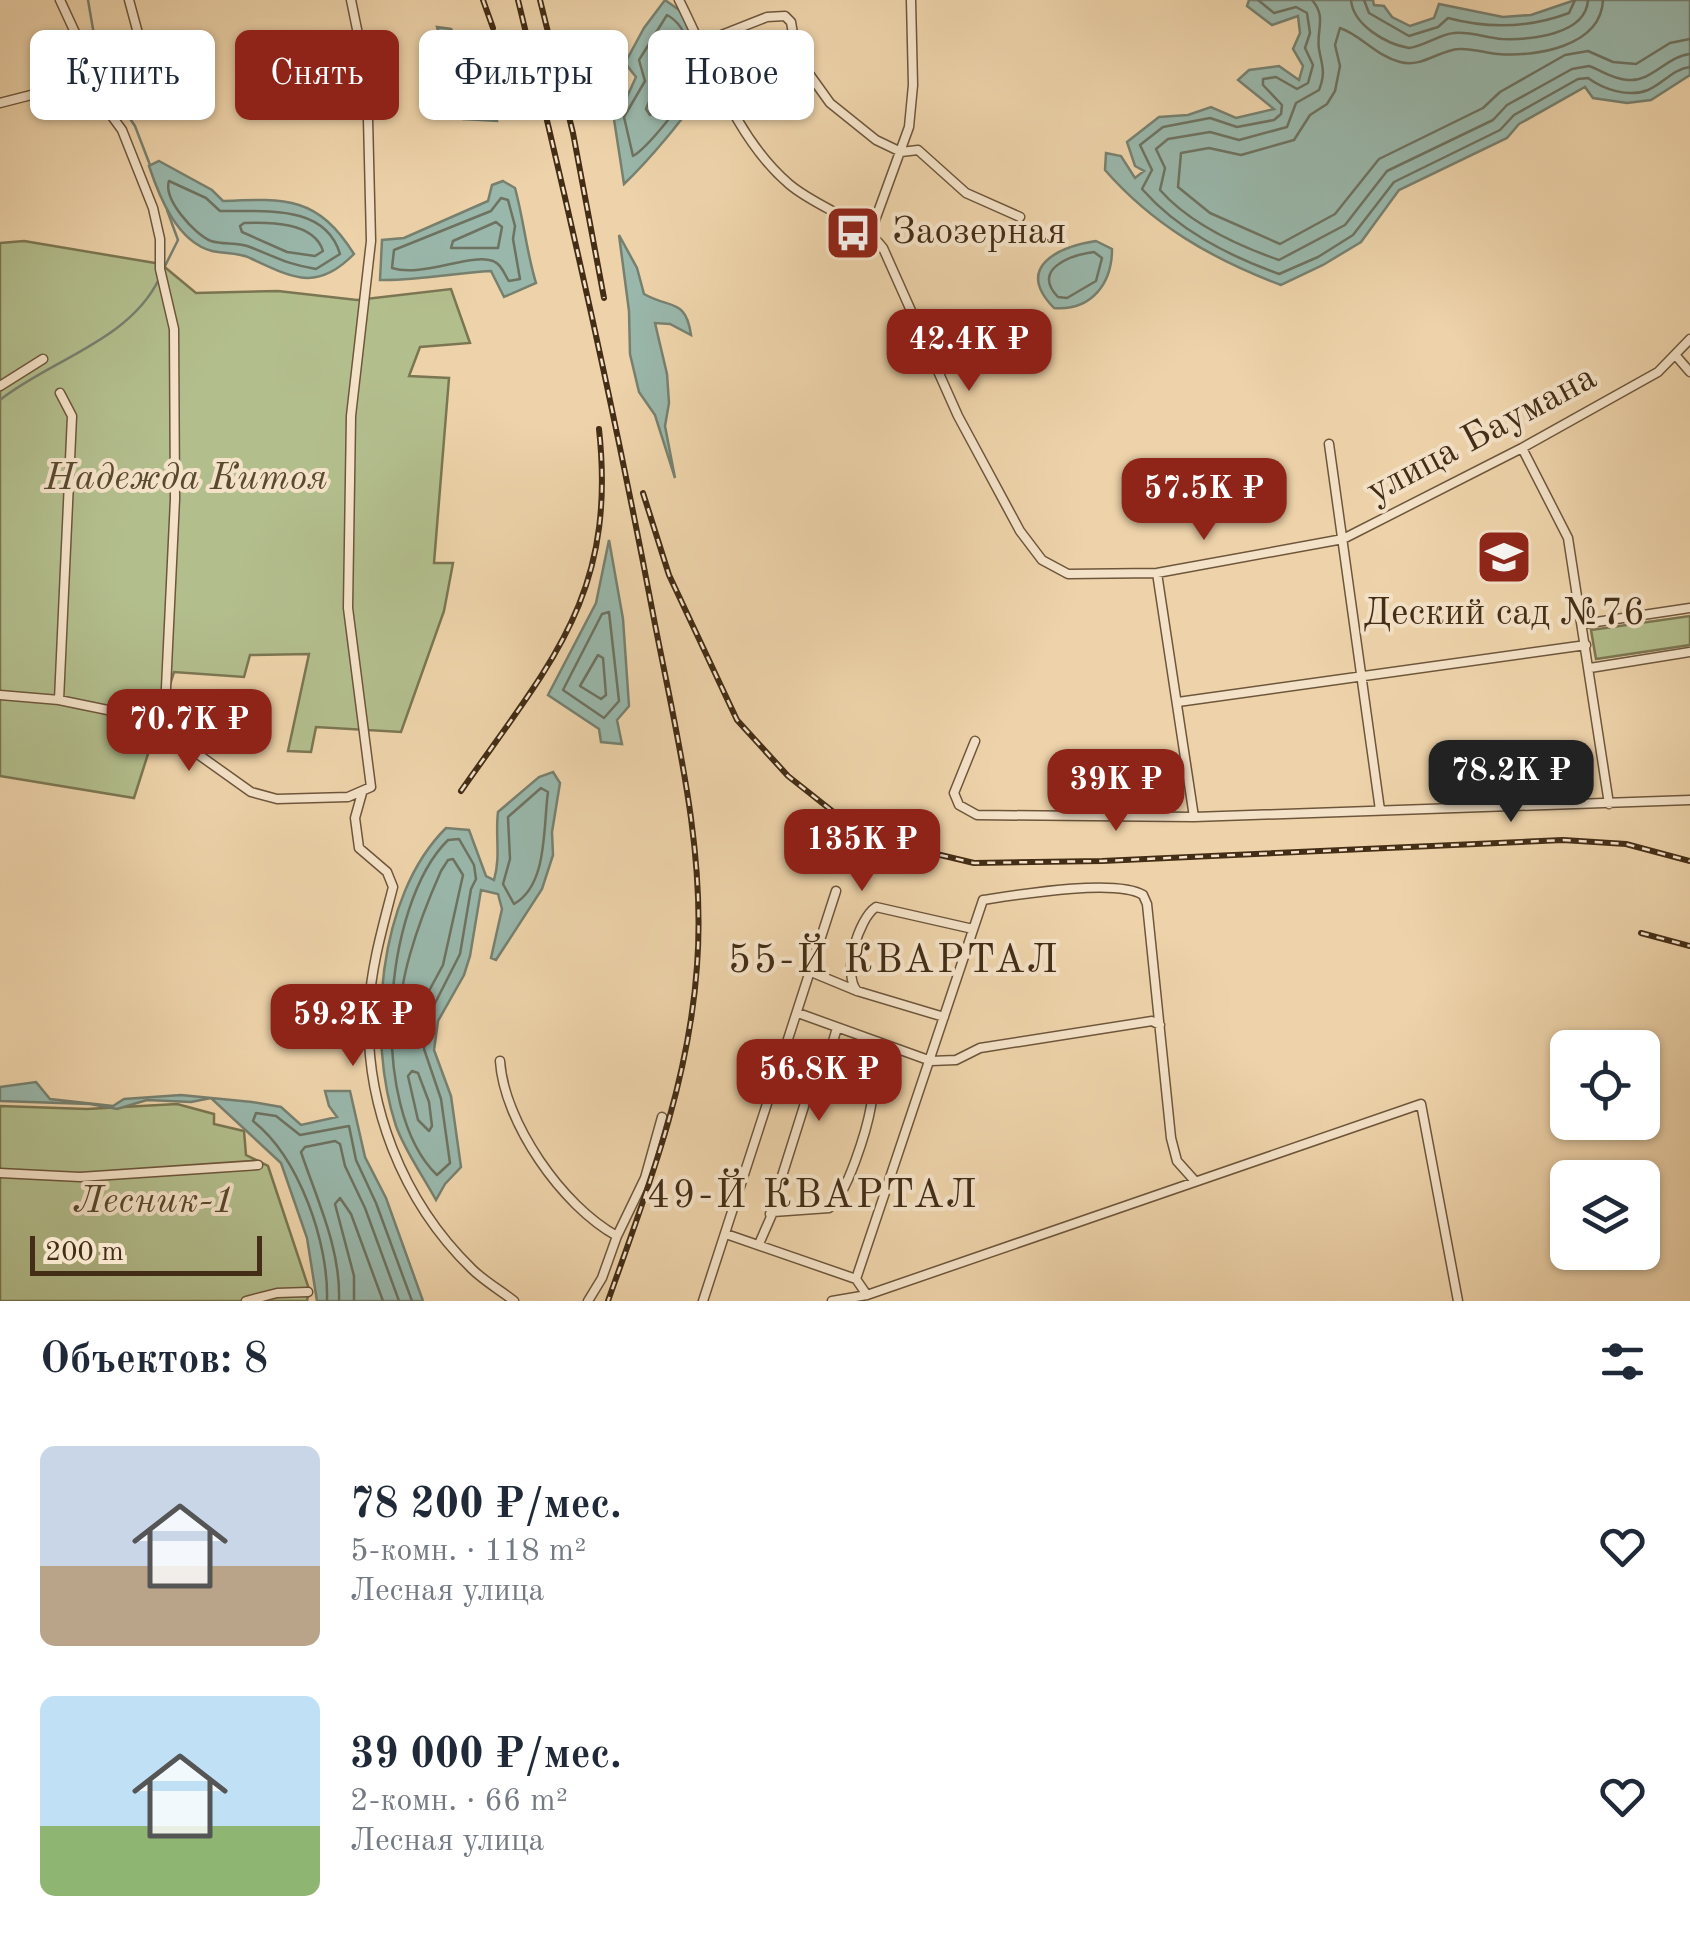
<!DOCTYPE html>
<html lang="ru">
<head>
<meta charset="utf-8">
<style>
	body { margin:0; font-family:"Old Standard TT",serif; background:#f6f6f7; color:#1f2937; height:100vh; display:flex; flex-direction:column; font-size:38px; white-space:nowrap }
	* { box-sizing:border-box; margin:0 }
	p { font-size:32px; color:#747a83 }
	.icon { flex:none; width:55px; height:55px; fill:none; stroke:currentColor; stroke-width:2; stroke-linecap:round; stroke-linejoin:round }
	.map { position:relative; height:1301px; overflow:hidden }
	.side { display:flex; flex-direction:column; background:#fff; flex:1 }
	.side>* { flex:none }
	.guide { position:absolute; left:30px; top:30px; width:1000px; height:90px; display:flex; gap:20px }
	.fabs { position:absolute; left:1550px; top:1030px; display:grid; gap:20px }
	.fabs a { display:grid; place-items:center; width:110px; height:110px; border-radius:15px; background:#fff; box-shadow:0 2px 8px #0004; font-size:50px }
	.scale { position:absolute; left:30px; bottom:25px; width:232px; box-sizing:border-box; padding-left:10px; border:5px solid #432d16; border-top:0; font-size:28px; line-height:35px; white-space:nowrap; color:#432d16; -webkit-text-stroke:8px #f4e2c8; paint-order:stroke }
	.price { position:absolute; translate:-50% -85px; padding:0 22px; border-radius:20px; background:#8f2418; color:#fff; font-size:32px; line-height:65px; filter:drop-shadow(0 2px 5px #0008) }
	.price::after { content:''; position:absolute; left:50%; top:60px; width:30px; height:22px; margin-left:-15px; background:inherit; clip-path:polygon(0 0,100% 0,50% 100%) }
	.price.active { background:#222; color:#fff }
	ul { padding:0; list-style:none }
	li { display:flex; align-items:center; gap:30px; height:250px; padding:0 40px }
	li span { display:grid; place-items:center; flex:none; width:280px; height:200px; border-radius:15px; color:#555 }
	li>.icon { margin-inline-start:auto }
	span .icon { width:120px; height:120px; fill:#fffc; stroke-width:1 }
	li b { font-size:42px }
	h2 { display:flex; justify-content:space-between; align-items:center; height:120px; padding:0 40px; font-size:42px }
	.tag { padding:0 35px; border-radius:15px; background:#fff; box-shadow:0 2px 8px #0004; font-size:35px; line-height:90px }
	.tag.active { background:#8f2418; color:#fff }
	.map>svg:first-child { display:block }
	.green { fill:#b3be8d; stroke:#7b7652; stroke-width:2.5 }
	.water { fill:#99b7ab; stroke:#77806f; stroke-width:2.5 }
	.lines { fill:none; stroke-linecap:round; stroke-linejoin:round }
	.shore { stroke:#6e7260; stroke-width:2.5 }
	.stream { stroke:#77806f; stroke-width:2.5 }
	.minor-casing { stroke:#6e563b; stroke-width:11 }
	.minor { stroke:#f4e2c8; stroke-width:8 }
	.rail-casing { stroke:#432d16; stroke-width:6 }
	.rail { stroke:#f4e2c8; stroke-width:2.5; stroke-dasharray:8; stroke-linecap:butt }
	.labels { text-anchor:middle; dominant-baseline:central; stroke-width:8; stroke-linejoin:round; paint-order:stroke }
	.poi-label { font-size:38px; fill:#432d16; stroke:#f4e2c8; text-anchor:start }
	.street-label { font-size:38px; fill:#432d16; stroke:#f4e2c8 }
	.park-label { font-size:38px; font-style:italic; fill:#594a2e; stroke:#f4e2c8 }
	.neighbourhood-label { font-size:40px; letter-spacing:2.5px; fill:#432d16; stroke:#f4e2c8 }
</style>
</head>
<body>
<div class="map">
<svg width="1690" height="1301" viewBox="0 0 1690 1301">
	<rect width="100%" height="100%" fill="#eed3aa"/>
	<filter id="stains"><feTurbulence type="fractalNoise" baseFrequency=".002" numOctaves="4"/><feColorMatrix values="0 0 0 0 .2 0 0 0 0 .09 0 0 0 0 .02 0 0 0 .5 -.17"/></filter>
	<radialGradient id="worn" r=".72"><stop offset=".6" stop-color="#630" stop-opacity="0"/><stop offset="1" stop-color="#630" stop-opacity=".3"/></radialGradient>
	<!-- green -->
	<path class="green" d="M 24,241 L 161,264 L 196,293 L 278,291 L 357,300 L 451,289 L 470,343 L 420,347 L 409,376 L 449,378 L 434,563 L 453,563 L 444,611 L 401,732 L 316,727 L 311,752 L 288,751 L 309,654 L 250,655 L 244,677 L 174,672 L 134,798 L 0,776 L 0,243 Z
		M 1690,616 L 1690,645 L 1596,659 L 1591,630 Z
		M 177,1104 L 214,1114 L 214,1124 L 244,1131 L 246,1155 L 268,1166 L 309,1289 L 307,1301 L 0,1301 L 0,1106 L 87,1109 Z"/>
	<!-- water -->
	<path class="water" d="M 665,0 L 682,12 L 704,57 C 700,69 701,77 699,89 C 695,109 641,168 624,184 L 613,113 L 626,99 L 636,77 L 625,63 L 644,28 Z
		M 1249,0 L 1373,0 L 1374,5 L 1384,6 L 1392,17 L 1410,26 L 1434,18 L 1439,4 L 1503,17 L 1531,15 L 1575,0 L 1690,0 L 1690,75 L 1651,100 L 1627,103 L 1593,98 L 1585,87 L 1519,124 L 1507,138 L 1399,190 L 1361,242 L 1323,265 L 1281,285 C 1212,259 1153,225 1105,170 L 1106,153 L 1121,156 L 1135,178 L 1144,171 L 1135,166 L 1127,142 L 1159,117 L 1188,115 L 1211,107 L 1236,118 L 1274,109 L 1238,80 L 1249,70 L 1279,66 L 1299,80 L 1303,66 L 1293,49 L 1300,33 L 1298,16 L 1272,25 L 1247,6 Z
		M 437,27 L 451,29 C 462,48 479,49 484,72 L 478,73 L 481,88 L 493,91 L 497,121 L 463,119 L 434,47 L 440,38 Z
		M 159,161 L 212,190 L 223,201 C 287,198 318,197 354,254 C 317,292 293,278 250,258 C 238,252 224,254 212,251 C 177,242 159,196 149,166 Z
		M 503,181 L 515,188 C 524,221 526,250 536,283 L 504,297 L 491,271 C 453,273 419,281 380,280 L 382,240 L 404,238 L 488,201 L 492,185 Z
		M 619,235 L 637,268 L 644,294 C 670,309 686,298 691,335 L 670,324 L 655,323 L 667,374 L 669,403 L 665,426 L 675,478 L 655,415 L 639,392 L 630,354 L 629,311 Z
		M 1096,241 L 1112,249 C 1112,283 1092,311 1054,308 C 1014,267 1058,247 1096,241 Z
		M 609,540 L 623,619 L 629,706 L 617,720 L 622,744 L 601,742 L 599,729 L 548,695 L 596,603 Z
		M 553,772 L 560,783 L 552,832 L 553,855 L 542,889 L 496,960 L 491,958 L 502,909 L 498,894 L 481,890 L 470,956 L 464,975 L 438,1021 L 434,1050 L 451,1096 L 461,1167 L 445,1184 L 436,1200 C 423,1176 405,1151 396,1126 C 367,1038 377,896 446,828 L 469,830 L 486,876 L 494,880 C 501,856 495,836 498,812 L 539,777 Z
		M 36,1082 L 50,1099 L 113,1106 L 124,1099 L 181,1095 L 252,1102 L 281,1107 L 301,1125 L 337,1117 L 329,1106 L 325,1091 L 350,1091 L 365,1157 L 386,1198 L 423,1301 L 317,1301 L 307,1238 L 281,1163 L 211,1098 L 191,1102 L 147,1100 L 117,1109 L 90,1104 L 0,1101 L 0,1087 Z"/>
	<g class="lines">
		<!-- shore -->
		<path class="shore" d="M 1258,0 L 1274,13 L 1296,7 L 1307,13 L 1310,33 L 1305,48 L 1313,65 L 1308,83 L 1297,89 L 1276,77 L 1263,79 L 1263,85 L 1282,105 L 1281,114 L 1274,120 L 1237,127 L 1210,118 L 1163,127 L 1140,145 L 1152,170 L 1142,189 C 1178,230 1227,255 1279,274 L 1318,257 L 1353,235 L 1394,182 L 1500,130 L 1514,115 L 1578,79 L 1588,78 C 1603,89 1628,98 1648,90 C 1664,83 1673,69 1690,67
			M 1312,0 C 1327,17 1316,30 1319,49 C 1322,66 1326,72 1319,90 L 1296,103 L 1287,127 L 1239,140 L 1210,132 L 1168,139 L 1156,149 L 1165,168 L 1160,190 C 1190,224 1236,245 1279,260 L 1345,225 L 1387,171 L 1493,120 L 1507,105 L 1572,69 L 1589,66 C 1603,71 1612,79 1628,80 C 1652,82 1667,56 1690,54
			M 1351,0 C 1353,25 1386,44 1409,48 C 1425,46 1440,34 1454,33 C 1469,31 1487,38 1502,39 C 1530,40 1586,35 1588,0
			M 1364,0 L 1369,13 L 1409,36 L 1438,27 L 1448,18 C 1489,29 1529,28 1569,13 L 1575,0
			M 1603,0 C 1601,47 1535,57 1498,54 C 1485,53 1472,48 1459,49 C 1439,50 1422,68 1400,62 C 1376,56 1361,35 1340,28 L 1335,45 L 1340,66 L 1335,91 L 1327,104 L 1310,115 L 1294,140 L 1241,155 L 1209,148 L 1181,153 L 1178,187 L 1210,213 L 1280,244 L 1335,214 L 1379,159 L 1483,108 L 1500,92 L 1565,55 L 1588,51 L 1613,62 L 1636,64 L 1670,43 L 1690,39
			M 667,15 C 690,27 695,64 689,87 C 685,102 646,149 633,156 L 624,117 L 645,81 L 639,60 Z
			M 668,37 C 689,60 675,101 650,115 L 646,109 L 658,81 L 653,59 Z
			M 169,181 L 206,198 L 220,211 C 262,212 325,203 340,254 L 316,269 C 286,264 276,257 250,247 C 238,242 223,245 211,241 C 194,234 163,199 169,181 Z
			M 501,198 L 508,200 L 515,226 L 513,239 L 520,279 L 509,281 C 505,276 502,265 495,262 C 474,251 423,278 392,268 L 394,250 L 491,211 Z
			M 496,222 L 502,227 L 498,248 L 451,248 L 453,241 Z
			M 244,223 C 270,222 314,222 323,251 L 315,256 L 287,252 L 242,232 L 240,226 Z
			M 1094,252 L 1102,258 L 1096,281 L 1067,298 L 1058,297 C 1031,269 1071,255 1094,252 Z
			M 609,612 L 619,701 L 604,718 L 563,690 L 602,614 Z
			M 598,655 L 603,658 L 606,695 L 601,699 L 580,686 Z
			M 541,788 L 548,792 C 543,827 548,885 514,904 L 503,884 L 510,859 L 508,817 Z
			M 459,839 L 474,865 L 476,879 L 471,889 L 460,954 L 428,1017 L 424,1049 L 441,1099 L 450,1163 L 437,1175 C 368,1109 382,905 448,840 Z
			M 453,859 L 463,875 L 443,965 L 417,1013 L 413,1035 L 407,1038 C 385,1004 425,907 441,871 L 448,860 Z
			M 412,1071 L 418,1073 L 429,1102 L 432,1126 L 429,1131 L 418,1120 L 408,1076 Z
			M 327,1301 C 329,1243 299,1157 253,1121 L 256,1113 L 276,1116 L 300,1135 L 349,1126 L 356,1160 L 376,1203 L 412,1301
			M 339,1301 C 341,1249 317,1200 301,1152 L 305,1147 L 335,1141 L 340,1144 L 345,1166 L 365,1208 L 399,1301
			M 354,1301 L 354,1276 L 335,1204 L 340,1198 L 351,1214 L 383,1301"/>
		<!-- stream -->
		<path class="stream" d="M 88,0 L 101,76 L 135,126 L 150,165
			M 162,272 L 178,240 L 167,210
			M 0,400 C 50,360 129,341 159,279"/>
		<!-- minor casing -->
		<g class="minor-casing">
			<path id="minor" d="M 60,0 L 91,67 L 86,81 L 122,130 L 153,208 L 160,239 L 160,269 L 174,329 L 175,499 L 164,730
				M 129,0 L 139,37 L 178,104
				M 679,0 C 710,61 735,138 789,184 C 817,208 861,219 883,248 L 958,416 L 1020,531 L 1042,560 L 1068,574 L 1157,573 L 1343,539 L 1522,448 L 1658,372 L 1690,339
				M 701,43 L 767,17 L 785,16 L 791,22 L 797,57 L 830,103 L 876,140 L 901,152 L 918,150 L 966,193 L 1020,217
				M 0,103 L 86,81
				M 870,234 L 909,127 L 913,85 L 911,0
				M 1677,357 L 1690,372
				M 0,386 L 43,359
				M 1329,444 L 1380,810
				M 1522,448 L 1568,538 L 1609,804
				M 1157,573 L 1194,817
				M 1583,624 L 1690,608
				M 1590,668 L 1690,652
				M 0,695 L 59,700 L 127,714 L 164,730 L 251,792 L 277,799 L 348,797 L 371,787 L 348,608 L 351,416 L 371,241 L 367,78 L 351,0
				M 59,700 L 72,416 L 60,393
				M 1178,702 L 1586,645
				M 975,741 L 954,793 L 959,805 L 977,815 L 1194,817 L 1690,800
				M 362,793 L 355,818 L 359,848 L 387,872 L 393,887 C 383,926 371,967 369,1007 C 364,1103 402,1201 472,1269 C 484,1281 500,1290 514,1301
				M 811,972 L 857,991 L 944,1017
				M 857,991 C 842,974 858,919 876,907 L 973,929
				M 798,1013 L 931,1061 L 956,1060 L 980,1048 L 1152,1021 L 1160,1025
				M 500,1061 C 504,1122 562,1206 617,1236 L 602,1278 L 588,1301
				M 0,1173 L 80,1177 L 258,1165
				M 770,1214 L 817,1065 L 831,1048 L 837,1028
				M 726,1234 L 856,1279
				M 617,1236 L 645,1178 L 662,1117
				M 759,1244 L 773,1212 L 829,1208 C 847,1196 867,1129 871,1106 C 874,1085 871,1064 875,1042
				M 867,1295 L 856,1279 L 983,900 C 1016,895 1116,878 1143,895 L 1147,904 L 1171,1138 L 1177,1161 L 1194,1180
				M 246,1301 L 277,1293 L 308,1292
				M 703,1301 L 836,891
				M 832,1301 L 867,1295 L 1421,1104 L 1458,1301"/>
		</g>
		<!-- minor -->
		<use href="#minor" class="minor"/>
		<!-- rail casing -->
		<g class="rail-casing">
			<path id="rail" d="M 483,0 L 493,28
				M 518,0 C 568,204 614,408 653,614 C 675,729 706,847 697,966 C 689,1083 647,1191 608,1301
				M 540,0 L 573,133 L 604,298
				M 643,493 L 669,575 L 737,720 L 788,776 L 836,814 L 890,843 L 974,863 L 1102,861 L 1563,840 L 1626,844 L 1690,861
				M 461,791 C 550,663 617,596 599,429
				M 1641,933 L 1690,946"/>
		</g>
		<!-- rail -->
		<use href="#rail" class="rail"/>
	</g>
	<!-- icons -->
	<defs>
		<g id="bus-square" transform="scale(2.875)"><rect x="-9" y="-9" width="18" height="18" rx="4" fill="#8f2418" stroke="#f4e2c8"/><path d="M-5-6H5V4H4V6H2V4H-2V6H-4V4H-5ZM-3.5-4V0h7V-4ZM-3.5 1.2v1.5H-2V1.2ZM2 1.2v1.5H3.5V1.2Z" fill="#fff"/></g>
		<g id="school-square" transform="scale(2.875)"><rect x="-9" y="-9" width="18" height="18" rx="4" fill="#8f2418" stroke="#f4e2c8"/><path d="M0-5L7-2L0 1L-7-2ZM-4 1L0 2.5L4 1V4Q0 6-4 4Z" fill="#fff"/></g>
	</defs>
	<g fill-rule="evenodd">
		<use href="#bus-square" x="853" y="233"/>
		<use href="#school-square" x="1504" y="557"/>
	</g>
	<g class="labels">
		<!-- poi labels -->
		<g class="poi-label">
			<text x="892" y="233">Заозерная</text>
			<text x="1504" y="614" text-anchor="middle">Деский сад №76</text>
		</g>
		<!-- street labels -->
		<g class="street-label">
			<text transform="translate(1482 435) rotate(-28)">улица Баумана</text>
		</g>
		<!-- park labels -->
		<g class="park-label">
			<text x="186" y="479">Надежда Китоя</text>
			<text x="154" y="1202">Лесник-1</text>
		</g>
		<!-- neighbourhood labels -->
		<g class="neighbourhood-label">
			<text x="894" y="962">55-Й КВАРТАЛ</text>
			<text x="813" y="1197">49-Й КВАРТАЛ</text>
		</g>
	</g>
	<rect width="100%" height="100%" filter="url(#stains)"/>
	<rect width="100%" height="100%" fill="url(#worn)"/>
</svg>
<div class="fabs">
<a><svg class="icon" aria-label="locate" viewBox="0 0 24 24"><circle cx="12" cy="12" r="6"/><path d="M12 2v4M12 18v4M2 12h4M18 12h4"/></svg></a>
<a><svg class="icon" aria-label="layers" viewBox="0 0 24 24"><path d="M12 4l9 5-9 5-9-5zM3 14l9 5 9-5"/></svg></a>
</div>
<div class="scale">200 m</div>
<b class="price" style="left:969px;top:394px">42.4K ₽</b>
<b class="price" style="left:1204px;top:543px">57.5K ₽</b>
<b class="price" style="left:189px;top:774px">70.7K ₽</b>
<b class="price active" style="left:1511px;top:825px">78.2K ₽</b>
<b class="price" style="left:1116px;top:834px">39K ₽</b>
<b class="price" style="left:862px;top:894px">135K ₽</b>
<b class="price" style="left:353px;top:1069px">59.2K ₽</b>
<b class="price" style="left:819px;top:1124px">56.8K ₽</b>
<div class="guide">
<a class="tag">Купить</a>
<a class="tag active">Снять</a>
<a class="tag">Фильтры</a>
<a class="tag">Новое</a>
</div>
</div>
<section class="side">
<h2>Объектов: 8<svg class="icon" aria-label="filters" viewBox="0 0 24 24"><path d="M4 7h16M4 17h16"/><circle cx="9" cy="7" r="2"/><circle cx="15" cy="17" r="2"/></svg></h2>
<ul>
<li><span style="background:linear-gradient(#c9d6e8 60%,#b9a48a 0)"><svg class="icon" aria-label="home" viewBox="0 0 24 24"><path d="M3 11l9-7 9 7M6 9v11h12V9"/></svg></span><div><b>78 200 ₽/мес.</b><p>5-комн. · 118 m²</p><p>Лесная улица</p></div><svg class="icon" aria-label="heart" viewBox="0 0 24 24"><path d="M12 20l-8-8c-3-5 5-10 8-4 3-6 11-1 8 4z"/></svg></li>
<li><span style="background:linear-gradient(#bfe0f5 65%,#8fb573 0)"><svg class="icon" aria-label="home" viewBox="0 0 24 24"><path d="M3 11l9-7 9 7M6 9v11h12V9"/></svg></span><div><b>39 000 ₽/мес.</b><p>2-комн. · 66 m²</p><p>Лесная улица</p></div><svg class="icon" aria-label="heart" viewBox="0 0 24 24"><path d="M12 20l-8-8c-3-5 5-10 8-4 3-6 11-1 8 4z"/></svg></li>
</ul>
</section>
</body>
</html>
